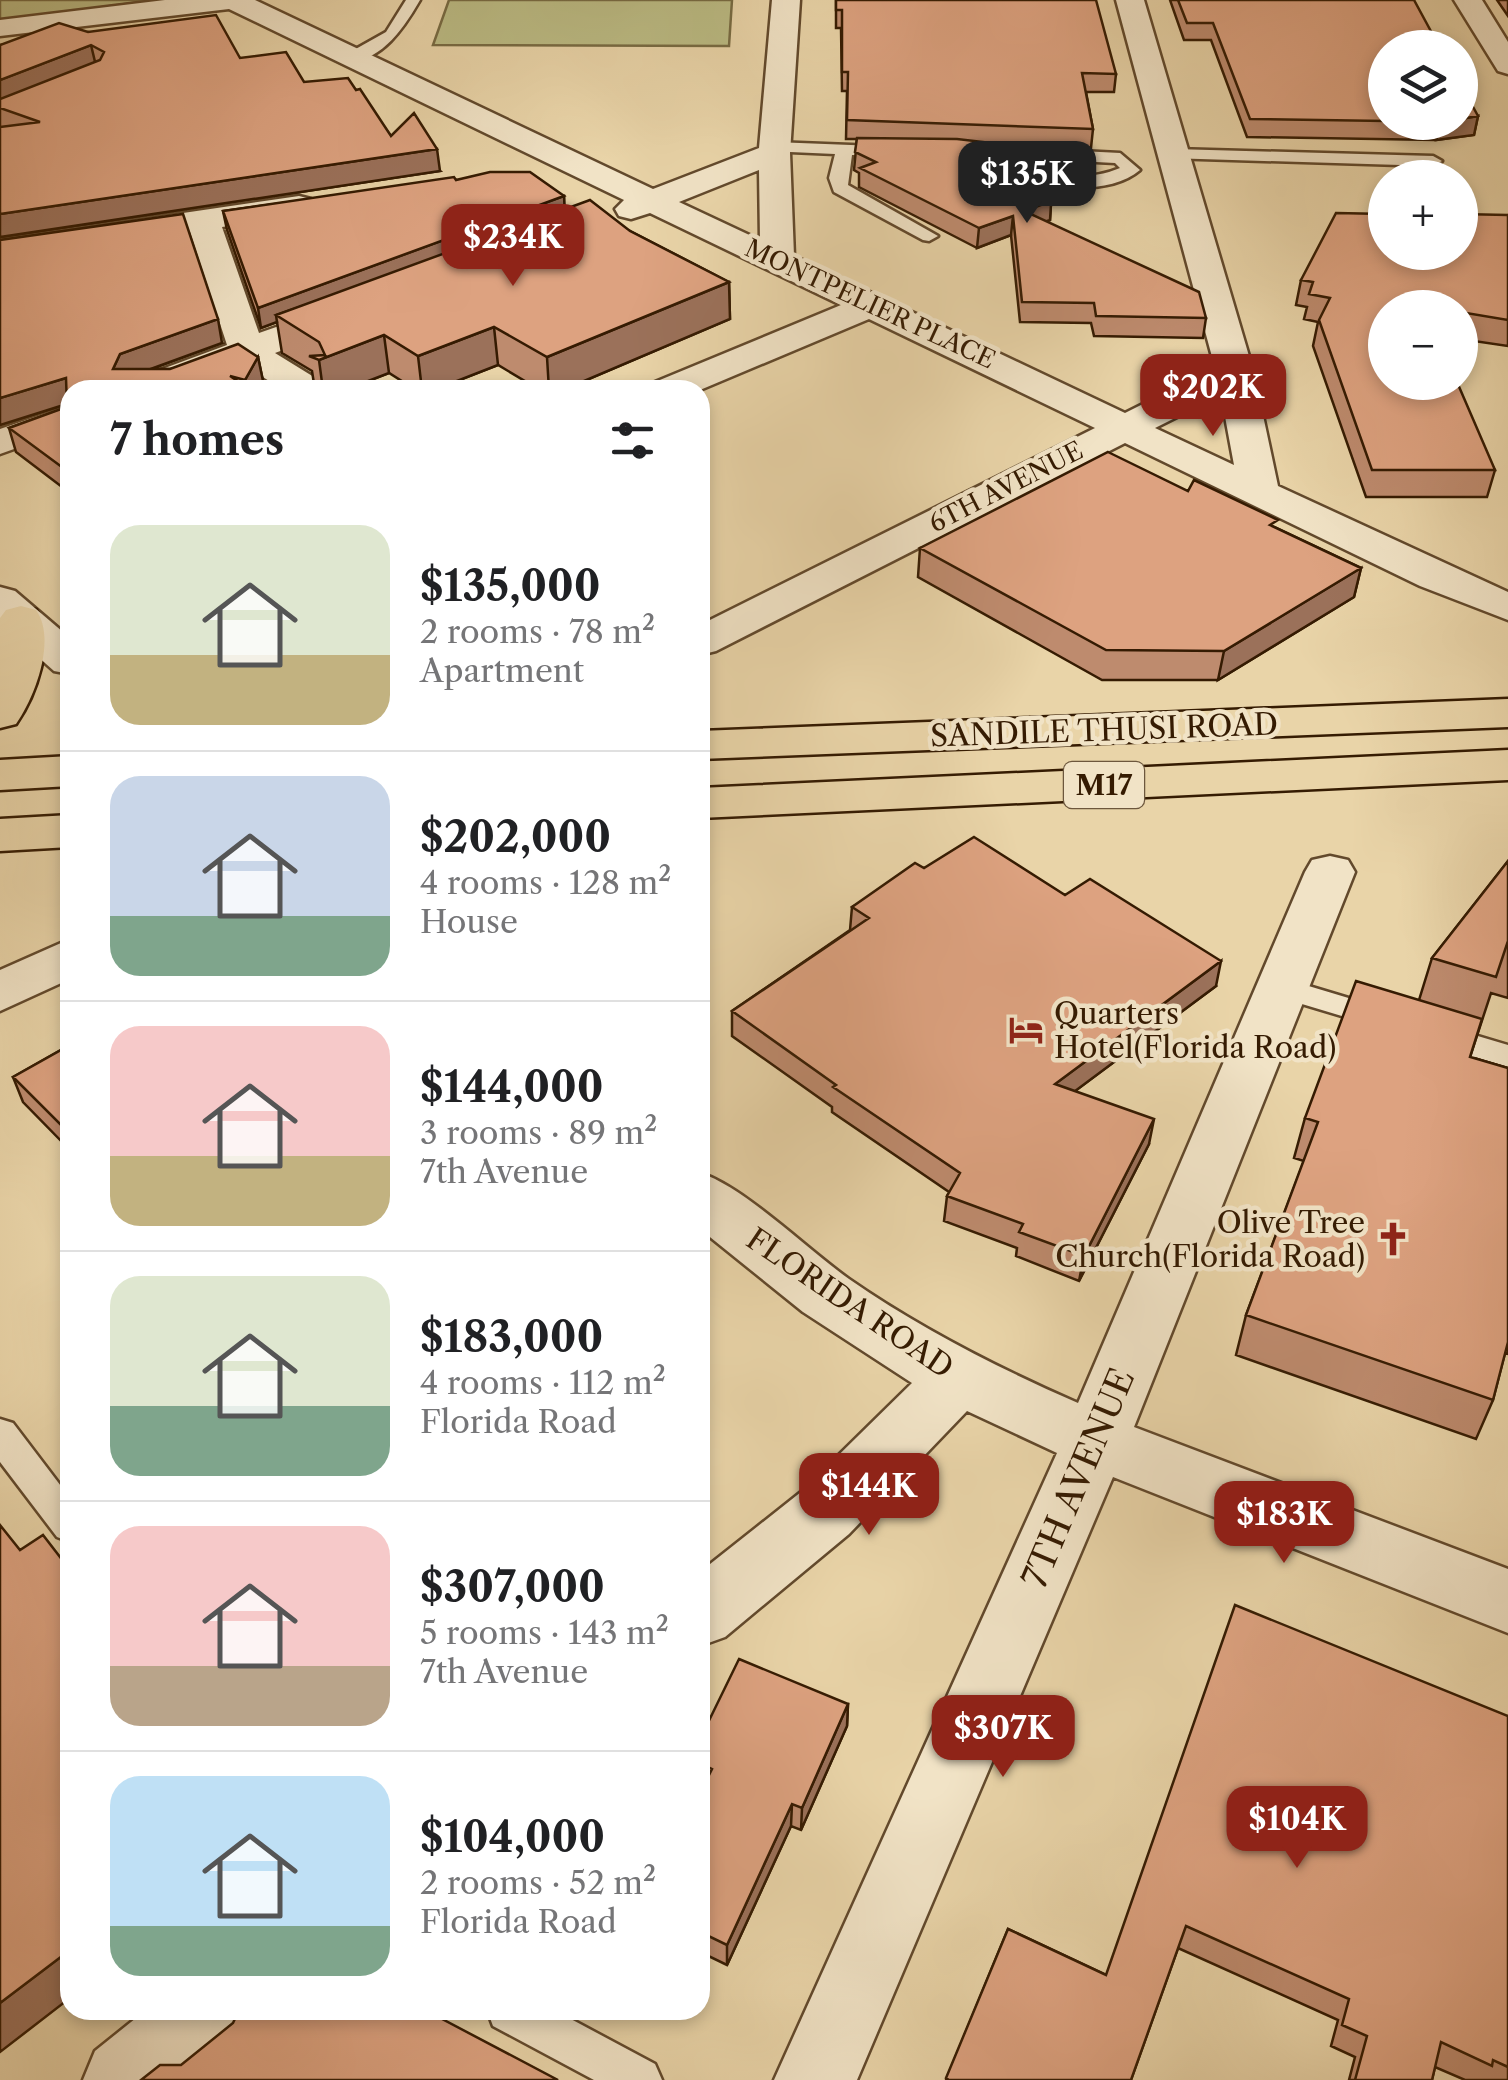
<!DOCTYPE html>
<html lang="en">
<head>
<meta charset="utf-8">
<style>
	body { margin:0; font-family:"Libre Caslon Text",serif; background:#f2f2f2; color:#202124; height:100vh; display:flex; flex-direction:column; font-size:38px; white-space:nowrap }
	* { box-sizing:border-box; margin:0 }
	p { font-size:32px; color:#757577 }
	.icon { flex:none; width:55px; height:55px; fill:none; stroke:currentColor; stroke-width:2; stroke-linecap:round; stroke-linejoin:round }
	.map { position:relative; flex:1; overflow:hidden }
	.side { position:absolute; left:60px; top:380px; width:650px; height:1640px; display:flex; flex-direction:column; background:#fff; border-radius:30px; box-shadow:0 5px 15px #0003 }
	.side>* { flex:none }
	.tools { position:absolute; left:1368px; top:30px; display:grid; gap:20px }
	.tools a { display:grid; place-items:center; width:110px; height:110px; border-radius:50%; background:#fff; box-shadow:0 5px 15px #0003; font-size:50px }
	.price { position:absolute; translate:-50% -85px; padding:0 22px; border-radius:20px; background:#8f2418; color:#fff; font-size:32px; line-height:65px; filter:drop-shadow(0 2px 5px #0008) }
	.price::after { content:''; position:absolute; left:50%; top:60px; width:30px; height:22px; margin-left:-15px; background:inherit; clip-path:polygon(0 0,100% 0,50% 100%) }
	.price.selected { background:#222; color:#fff }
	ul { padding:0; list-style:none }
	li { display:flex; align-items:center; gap:30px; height:250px; padding:0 50px }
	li+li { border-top:2px solid #e0e0e0 }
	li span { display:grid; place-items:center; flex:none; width:280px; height:200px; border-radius:30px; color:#555 }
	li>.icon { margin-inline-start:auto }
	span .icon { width:120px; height:120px; fill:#fffc; stroke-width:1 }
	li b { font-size:42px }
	h2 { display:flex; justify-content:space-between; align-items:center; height:120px; padding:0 50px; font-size:42px }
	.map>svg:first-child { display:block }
	.green { fill:#bbbb84; stroke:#786b43; stroke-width:2.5 }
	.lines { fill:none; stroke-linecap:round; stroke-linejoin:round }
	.service-casing { stroke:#62492c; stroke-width:5 }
	.minor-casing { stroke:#62492c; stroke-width:5 }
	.tertiary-casing { stroke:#62492c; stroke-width:5 }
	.primary-casing { stroke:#351b02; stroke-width:5 }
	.service { fill:#f1e3c6; fill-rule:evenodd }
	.minor { fill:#f1e3c6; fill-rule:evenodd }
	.tertiary { fill:#f1e3c6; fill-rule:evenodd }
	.primary { fill:#e9d4a8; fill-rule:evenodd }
	.wall { fill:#be8b6e; stroke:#351b02; stroke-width:2.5 }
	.shaded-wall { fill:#9b715a; stroke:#351b02; stroke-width:2.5 }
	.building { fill:#dda280; stroke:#351b02; stroke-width:2.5 }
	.labels { text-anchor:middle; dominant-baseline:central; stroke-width:9; stroke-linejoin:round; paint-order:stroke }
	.far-street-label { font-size:25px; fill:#351b02; stroke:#f1e3c6 }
	.shield { fill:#f1e3c6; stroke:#6d573d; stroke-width:2.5 }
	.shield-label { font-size:28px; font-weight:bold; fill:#351b02 }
	.street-label { font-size:30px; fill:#351b02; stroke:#f1e3c6 }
	.poi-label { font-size:30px; fill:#351b02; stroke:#f1e3c6; text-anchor:start }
	.near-street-label { font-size:35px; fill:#351b02; stroke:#f1e3c6 }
</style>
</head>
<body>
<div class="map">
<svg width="1508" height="2080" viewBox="0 0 1508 2080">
	<rect width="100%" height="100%" fill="#e9d4a8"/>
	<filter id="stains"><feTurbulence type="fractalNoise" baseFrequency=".002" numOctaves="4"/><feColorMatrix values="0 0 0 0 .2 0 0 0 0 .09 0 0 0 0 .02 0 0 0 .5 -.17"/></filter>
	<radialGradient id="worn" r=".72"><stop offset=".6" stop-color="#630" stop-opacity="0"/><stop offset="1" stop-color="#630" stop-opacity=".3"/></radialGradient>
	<!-- green -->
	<path class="green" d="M 0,0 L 154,0 L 0,21 Z
		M 449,0 L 732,0 L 729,46 L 433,45 Z"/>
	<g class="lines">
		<!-- service casing -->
		<g class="service-casing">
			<path id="service" d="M 406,0 L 420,0 C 405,26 381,64 345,61 L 345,55 L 386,32 Z
				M 774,142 L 902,147 L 902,155 L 896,156 L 852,155 L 848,185 L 938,236 L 929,241 L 923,240 L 834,192 L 829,178 L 835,154 L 768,151 L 766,147 Z
				M 962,145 L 1120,153 L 1140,170 C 1107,198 1040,187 1003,175 L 1003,157 L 956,154 L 956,146 ZM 1020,158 L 1115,163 L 1120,168 C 1090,181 1049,178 1018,168 Z
				M 1174,149 L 1433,156 L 1442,161 L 1433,166 L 1168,158 L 1168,150 Z
				M 1282,978 L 1395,1012 L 1400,1019 L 1395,1026 L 1385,1029 L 1272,995 L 1267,988 L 1272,981 Z
				M 1434,1023 L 1508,1045 L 1508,1067 L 1423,1041 L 1419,1034 L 1423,1027 Z
				M 0,1419 L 13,1423 L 70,1498 L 70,1542 L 57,1537 L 0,1462 Z
				M 487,2010 L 554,2010 L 655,2064 L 662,2080 L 594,2080 L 493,2026 Z"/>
		</g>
		<!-- minor casing -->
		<g class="minor-casing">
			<path id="minor" d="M 165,0 L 255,0 L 653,189 L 759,148 L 772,0 L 800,0 L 790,153 L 794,256 L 1125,413 L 1215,368 L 1116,0 L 1144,0 L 1254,373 L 1278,486 L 1508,592 L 1508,620 L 1420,586 L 1125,443 L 716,651 L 700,655 L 700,625 L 1095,428 L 869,319 L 700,390 L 649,390 L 655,382 L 841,305 L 650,213 L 631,219 L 619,216 L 615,209 L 624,200 L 229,9 L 0,36 L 0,20 ZM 759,170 L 760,240 L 679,202 ZM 1221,395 L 1234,465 L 1155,428 Z
				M 1454,0 L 1482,0 L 1508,42 L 1508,74 L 1498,71 Z
				M 299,196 L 311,199 L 315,206 L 311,213 L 222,227 L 259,333 L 348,302 L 361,305 L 366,313 L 361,321 L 275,353 L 322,382 L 328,390 L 283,390 L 243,364 L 175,390 L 121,390 L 127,382 L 227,345 L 190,232 L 0,260 L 0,240 Z
				M 70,405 L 70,429 L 0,454 L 0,429 Z
				M 1330,856 L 1348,860 L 1355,872 L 1134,1427 L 1508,1569 L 1508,1633 L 1113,1477 L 857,2080 L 774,2080 L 1057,1453 L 967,1411 L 849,1534 L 725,1637 L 700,1646 L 700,1572 L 801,1492 L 912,1383 L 803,1312 L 700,1229 L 700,1173 C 743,1186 808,1250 849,1279 C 921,1329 998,1368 1078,1403 L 1305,872 L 1312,860 Z
				M 70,939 L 70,979 L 0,1011 L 0,970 Z
				M 146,2010 L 252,2010 L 240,2039 L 189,2080 L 83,2080 L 95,2051 Z"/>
		</g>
		<!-- tertiary casing -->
		<g class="tertiary-casing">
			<path id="tertiary" d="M 0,587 L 15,591 L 70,638 L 70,674 L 54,671 L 0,623 Z"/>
		</g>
		<!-- primary casing -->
		<g class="primary-casing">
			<path id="primary" d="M 21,606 L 36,610 C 57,639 35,697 16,724 L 0,728 L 0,618 L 6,610 Z
				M 1508,699 L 1508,727 L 700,759 L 700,731 Z
				M 1508,750 L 1508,780 L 700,818 L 700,788 Z
				M 70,756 L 70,786 L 0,790 L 0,760 Z
				M 70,815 L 70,847 L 0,851 L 0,819 Z"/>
		</g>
		<!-- service -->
		<use href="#service" class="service"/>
		<!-- minor -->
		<use href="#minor" class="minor"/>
		<!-- tertiary -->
		<use href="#tertiary" class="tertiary"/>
		<!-- primary -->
		<use href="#primary" class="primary"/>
	</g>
	<!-- wall -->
	<path class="wall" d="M 836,0 L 1116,74 L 1114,92 L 1086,92 L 1093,129 L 1091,148 L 1001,144 L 1002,159 L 1086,191 L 1051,204 L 1050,220 L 1046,221 L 1206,318 L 1203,338 L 1094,336 L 1091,323 L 1020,322 L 1011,235 L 977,248 L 859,187 L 859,173 L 854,170 L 857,139 L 846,139 L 847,91 L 842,91 L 841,28 L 836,28 Z
		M 1170,0 L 1414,0 L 1385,48 L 1385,122 L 1460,122 L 1478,116 L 1474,135 L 1436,140 L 1247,137 L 1211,40 L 1184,40 Z
		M 1497,0 L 1508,0 L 1508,16 Z
		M 88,32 L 240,58 L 304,82 L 356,90 L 391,136 L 440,171 L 0,237 L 0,45 Z
		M 456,180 L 564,196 L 564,210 L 630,231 L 729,282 L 730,319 L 563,390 L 540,390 L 498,365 L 434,390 L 416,390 L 389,373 L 345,390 L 315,390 L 312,371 L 282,353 L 277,322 L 261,328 L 227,230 L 223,211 Z
		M 1508,215 L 1508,346 L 1460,339 L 1460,308 L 1385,308 L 1495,470 L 1487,497 L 1366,497 L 1313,346 L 1318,322 L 1304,319 L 1307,307 L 1296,305 L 1301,280 Z
		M 0,240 L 222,343 L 151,369 L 170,369 L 258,357 L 263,381 L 258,390 L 70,390 L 70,493 L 16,452 L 9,428 L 67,407 L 67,404 L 0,425 Z
		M 1188,491 L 1276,528 L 1361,568 L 1354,597 L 1218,680 L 1102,680 L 918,577 L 920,548 Z
		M 1508,861 L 1508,998 L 1491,993 L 1470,1057 L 1508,1068 L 1508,1354 L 1505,1353 L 1493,1400 L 1476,1439 L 1236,1355 L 1246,1315 L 1304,1161 L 1294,1158 L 1305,1118 L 1419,1000 L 1432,958 Z
		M 924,868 L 1065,895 L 1216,986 L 1075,1091 L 1149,1144 L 1079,1281 L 1016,1256 L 1017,1248 L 944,1221 L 947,1196 L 949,1192 L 832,1112 L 832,1107 L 732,1036 L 732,1011 L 850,930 L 852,907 Z
		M 70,1045 L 70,1150 L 23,1102 L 13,1077 Z
		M 848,1704 L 847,1726 L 801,1830 L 791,1826 L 727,1965 L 700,1952 L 700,1793 L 703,1786 L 700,1785 L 700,1739 Z
		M 1508,1716 L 1508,2080 L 1465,2080 L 1435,2067 L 1432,2080 L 1349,2080 L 1355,2057 L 1331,2046 L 1338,2020 L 1178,1948 L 1131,2080 L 946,2080 L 1008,1929 L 1106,1975 Z"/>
	<!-- shaded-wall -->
	<path class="shaded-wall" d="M 91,45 L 96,66 L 0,104 L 0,80 Z
		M 1478,116 L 1474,135 L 1436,140 L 1440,122 L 1460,122 L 1460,119 Z
		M 437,149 L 440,171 L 0,237 L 0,214 Z
		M 1089,172 L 1086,191 L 1051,204 L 1050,220 L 1023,230 L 1024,211 L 1033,192 Z
		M 564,196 L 565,216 L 276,315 L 277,322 L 261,328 L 258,308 Z
		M 1013,216 L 1011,235 L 977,248 L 979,228 Z
		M 729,282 L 730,319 L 563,390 L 549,390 L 547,357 Z
		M 218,319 L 222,343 L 126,378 L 113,369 L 120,354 Z
		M 494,327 L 498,365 L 434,390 L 422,390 L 418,356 Z
		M 384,335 L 389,373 L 345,390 L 323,390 L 319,360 Z
		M 258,357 L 263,381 L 258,390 L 247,390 L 245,380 Z
		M 66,378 L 70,403 L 0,425 L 0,398 Z
		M 1361,568 L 1354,597 L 1218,680 L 1224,651 Z
		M 1221,961 L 1216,986 L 1051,1109 L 1055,1084 Z
		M 1154,1119 L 1149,1144 L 1079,1281 L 1084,1256 Z
		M 707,1444 L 708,1484 L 700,1491 L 700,1450 Z
		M 848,1704 L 847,1726 L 801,1830 L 802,1808 Z
		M 792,1804 L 791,1826 L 727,1965 L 727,1945 Z
		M 70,1950 L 70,1998 L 0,2052 L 0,2003 Z"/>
	<!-- building -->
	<path class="building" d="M 836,0 L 1096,0 L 1116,74 L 1082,73 L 1093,129 L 847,120 L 848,72 L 842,72 L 842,10 L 836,10 Z
		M 1178,0 L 1414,0 L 1440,48 L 1385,48 L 1385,121 L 1250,119 L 1213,23 L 1187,23 Z
		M 216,15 L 240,58 L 286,52 L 304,82 L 348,78 L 356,90 L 360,89 L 391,136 L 414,113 L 437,149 L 0,214 L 0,127 L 40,122 L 0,108 L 0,99 L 100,60 L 104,52 L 91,45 L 0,80 L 0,45 L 59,23 L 88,32 Z
		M 1460,83 L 1478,116 L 1460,119 Z
		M 857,138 L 957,139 L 1001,144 L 1002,159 L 1019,164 L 1089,172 L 1033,192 L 1052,201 L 1024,211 L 1199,292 L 1206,318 L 1096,316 L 1094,303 L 1022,302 L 1013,216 L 979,228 L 860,168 L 876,162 L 855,152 Z
		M 490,172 L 530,172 L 564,196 L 258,308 L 223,211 L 454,177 L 456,180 Z
		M 590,200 L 630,231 L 729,282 L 547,357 L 494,327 L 418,356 L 384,335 L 319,360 L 309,356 L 325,355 L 319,342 L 276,315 Z
		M 1336,213 L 1385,214 L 1385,252 L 1460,252 L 1460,214 L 1508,215 L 1508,320 L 1460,312 L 1460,308 L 1424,306 L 1424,308 L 1385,308 L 1385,382 L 1457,382 L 1495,470 L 1372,470 L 1319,320 L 1330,298 L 1309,294 L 1313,282 L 1301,280 Z
		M 183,214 L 218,319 L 120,354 L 113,369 L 170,369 L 238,344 L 258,357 L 245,380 L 230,376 L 251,390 L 70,390 L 70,473 L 9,428 L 67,407 L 66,378 L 0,398 L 0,240 Z
		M 1108,452 L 1188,491 L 1194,480 L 1278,520 L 1270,525 L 1361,568 L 1224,651 L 1106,650 L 920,548 Z
		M 974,837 L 1065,895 L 1090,879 L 1221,961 L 1055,1084 L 1154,1119 L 1084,1256 L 1019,1232 L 1023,1224 L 947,1196 L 960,1173 L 833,1087 L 836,1085 L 732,1011 L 869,918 L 852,907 L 915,863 L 924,868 Z
		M 1508,861 L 1508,941 L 1496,977 L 1432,958 Z
		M 1356,981 L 1482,1019 L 1470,1057 L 1508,1068 L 1508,1342 L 1493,1400 L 1246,1315 L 1318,1122 L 1305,1118 Z
		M 70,1045 L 70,1134 L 13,1077 Z
		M 700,1438 L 707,1444 L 700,1450 Z
		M 0,1525 L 20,1550 L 43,1535 L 70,1570 L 70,1950 L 0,2003 Z
		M 1235,1605 L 1508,1716 L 1508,2067 L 1493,2060 L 1492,2066 L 1441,2042 L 1432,2080 L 1355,2080 L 1367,2036 L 1342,2025 L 1349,1999 L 1186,1926 L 1131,2080 L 949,2080 L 946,2078 L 1008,1929 L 1106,1975 Z
		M 739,1659 L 848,1704 L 802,1808 L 792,1804 L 727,1945 L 700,1932 L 700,1793 L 712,1769 L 700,1763 L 700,1739 Z
		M 239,2010 L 425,2010 L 558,2080 L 141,2080 L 160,2065 L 181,2065 L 233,2023 Z"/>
	<!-- icons -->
	<defs>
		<g id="hotel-bare" transform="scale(2.7)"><path d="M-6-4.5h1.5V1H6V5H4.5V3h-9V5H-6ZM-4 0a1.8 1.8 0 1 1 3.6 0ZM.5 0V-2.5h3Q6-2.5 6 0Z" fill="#8f2418" stroke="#f1e3c6" stroke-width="2.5" paint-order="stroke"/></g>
		<g id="church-bare" transform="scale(2.7)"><path d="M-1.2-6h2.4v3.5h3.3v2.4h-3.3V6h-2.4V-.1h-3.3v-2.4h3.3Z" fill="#8f2418" stroke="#f1e3c6" stroke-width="2.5" paint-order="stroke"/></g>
	</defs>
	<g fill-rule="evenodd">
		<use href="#hotel-bare" x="1026" y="1030"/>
		<use href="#church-bare" x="1393" y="1239"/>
	</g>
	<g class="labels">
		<!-- far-street labels -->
		<g class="far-street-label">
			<text transform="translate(870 304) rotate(25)">MONTPELIER PLACE</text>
			<text transform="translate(1006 487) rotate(-27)">6TH AVENUE</text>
		</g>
		<!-- shield labels -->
		<rect class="shield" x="1064" y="762" width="80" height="46" rx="8"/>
		<g class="shield-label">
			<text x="1104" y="785">M17</text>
		</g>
		<!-- street labels -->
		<g class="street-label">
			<text transform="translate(1104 730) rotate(-2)">SANDILE THUSI ROAD</text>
			<text transform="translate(850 1303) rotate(34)">FLORIDA ROAD</text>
		</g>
		<!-- poi labels -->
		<g class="poi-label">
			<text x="1054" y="1013">Quarters<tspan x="1054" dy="34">Hotel(Florida Road)</tspan></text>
			<text x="1365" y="1222" text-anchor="end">Olive Tree<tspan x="1365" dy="34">Church(Florida Road)</tspan></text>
		</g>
		<!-- near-street labels -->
		<g class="near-street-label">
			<text transform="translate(1078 1478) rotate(-67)">7TH AVENUE</text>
		</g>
	</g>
	<rect width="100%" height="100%" filter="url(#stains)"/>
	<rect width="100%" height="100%" fill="url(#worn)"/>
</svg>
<div class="tools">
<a><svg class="icon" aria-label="layers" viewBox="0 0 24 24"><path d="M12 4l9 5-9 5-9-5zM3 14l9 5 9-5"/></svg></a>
<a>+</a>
<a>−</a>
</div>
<b class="price selected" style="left:1027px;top:226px">$135K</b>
<b class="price" style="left:513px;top:289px">$234K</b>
<b class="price" style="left:1213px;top:439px">$202K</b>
<b class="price" style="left:869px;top:1538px">$144K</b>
<b class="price" style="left:1284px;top:1566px">$183K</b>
<b class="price" style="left:1003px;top:1780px">$307K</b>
<b class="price" style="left:1297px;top:1871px">$104K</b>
<section class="side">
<h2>7 homes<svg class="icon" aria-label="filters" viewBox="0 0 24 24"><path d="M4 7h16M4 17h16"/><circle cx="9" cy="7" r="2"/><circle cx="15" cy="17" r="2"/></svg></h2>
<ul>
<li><span style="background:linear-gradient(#dfe7d0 65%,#c2b280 0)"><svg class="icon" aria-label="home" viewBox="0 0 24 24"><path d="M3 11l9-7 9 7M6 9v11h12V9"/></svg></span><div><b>$135,000</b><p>2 rooms · 78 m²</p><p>Apartment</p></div></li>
<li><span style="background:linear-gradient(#c9d6e8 70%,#7fa58c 0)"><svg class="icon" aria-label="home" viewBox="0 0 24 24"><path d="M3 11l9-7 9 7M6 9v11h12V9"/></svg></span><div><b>$202,000</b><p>4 rooms · 128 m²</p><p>House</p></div></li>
<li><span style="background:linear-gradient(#f6c9c9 65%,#c2b280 0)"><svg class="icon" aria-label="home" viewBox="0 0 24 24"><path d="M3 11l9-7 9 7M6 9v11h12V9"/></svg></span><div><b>$144,000</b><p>3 rooms · 89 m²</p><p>7th Avenue</p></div></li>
<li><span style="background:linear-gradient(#dfe7d0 65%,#7fa58c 0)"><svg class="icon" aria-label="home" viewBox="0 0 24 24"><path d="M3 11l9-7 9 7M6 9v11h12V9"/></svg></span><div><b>$183,000</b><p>4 rooms · 112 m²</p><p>Florida Road</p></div></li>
<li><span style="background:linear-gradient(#f6c9c9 70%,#b9a48a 0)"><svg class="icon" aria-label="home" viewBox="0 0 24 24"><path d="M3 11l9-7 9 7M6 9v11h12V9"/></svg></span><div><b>$307,000</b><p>5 rooms · 143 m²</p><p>7th Avenue</p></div></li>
<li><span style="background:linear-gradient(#bfe0f5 75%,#7fa58c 0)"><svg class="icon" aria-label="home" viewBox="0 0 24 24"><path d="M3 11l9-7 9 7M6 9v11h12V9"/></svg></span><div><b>$104,000</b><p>2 rooms · 52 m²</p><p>Florida Road</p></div></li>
</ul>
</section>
</div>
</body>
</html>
